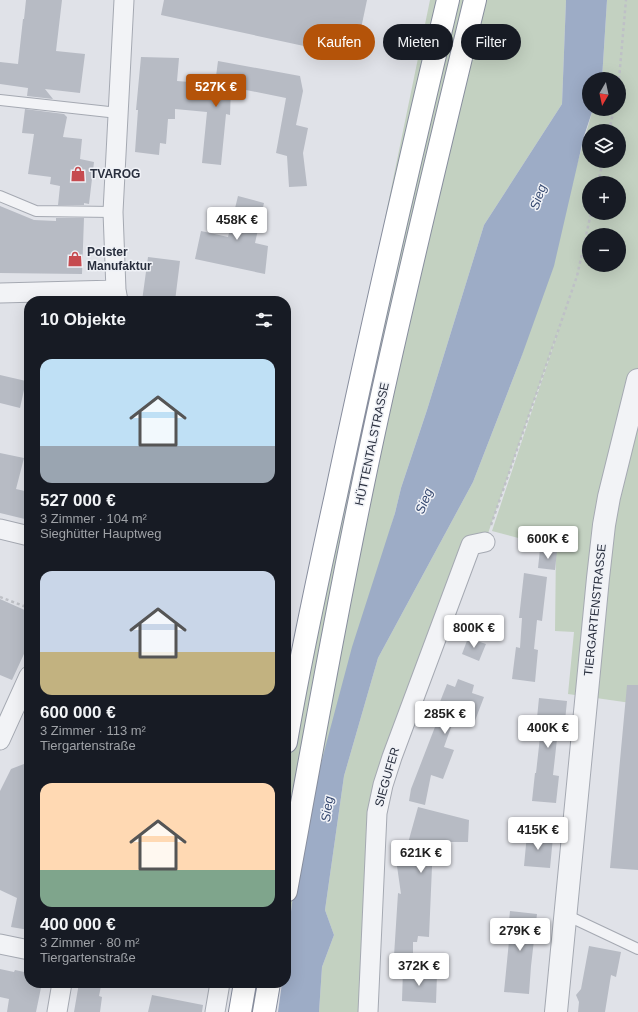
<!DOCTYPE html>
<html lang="de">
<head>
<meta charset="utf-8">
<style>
	body { margin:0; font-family:Helvetica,sans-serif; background:#242831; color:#f1f3f6; height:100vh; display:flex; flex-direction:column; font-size:15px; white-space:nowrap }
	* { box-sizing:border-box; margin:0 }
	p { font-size:13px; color:#9ea1a6 }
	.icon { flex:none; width:22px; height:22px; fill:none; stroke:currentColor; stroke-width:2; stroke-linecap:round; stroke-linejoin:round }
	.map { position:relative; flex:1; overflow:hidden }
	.panel { position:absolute; left:24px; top:296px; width:267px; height:692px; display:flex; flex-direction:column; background:#171b24; border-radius:16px; box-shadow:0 4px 16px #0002 }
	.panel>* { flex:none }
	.banner { position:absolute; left:303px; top:24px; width:275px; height:36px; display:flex; gap:8px }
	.needle { width:26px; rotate:189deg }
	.tools { position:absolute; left:582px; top:72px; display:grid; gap:8px }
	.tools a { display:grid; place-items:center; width:44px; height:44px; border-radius:50%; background:#171b24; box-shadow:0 4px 16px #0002; font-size:20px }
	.price { position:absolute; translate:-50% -34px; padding:0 9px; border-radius:4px; background:#fff; color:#222; font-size:13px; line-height:26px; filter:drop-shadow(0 1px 2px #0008) }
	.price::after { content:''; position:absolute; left:50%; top:24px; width:12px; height:9px; margin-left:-6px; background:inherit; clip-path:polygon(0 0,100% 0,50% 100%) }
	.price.current { background:#b45309; color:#fff }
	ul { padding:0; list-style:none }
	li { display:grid; align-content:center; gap:8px; height:212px; padding:0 16px }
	li span { display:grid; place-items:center; height:124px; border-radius:12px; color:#555 }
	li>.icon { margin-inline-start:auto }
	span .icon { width:72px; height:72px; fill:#fffc; stroke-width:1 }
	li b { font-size:17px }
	h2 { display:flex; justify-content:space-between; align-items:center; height:48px; padding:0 16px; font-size:17px }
	.tag { padding:0 14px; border-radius:18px; background:#171b24; box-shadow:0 4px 16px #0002; font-size:14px; line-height:36px }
	.tag.current { background:#b45309; color:#fff }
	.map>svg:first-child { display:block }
	.green { fill:#c3d1c1; fill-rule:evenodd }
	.water { fill:#9dacc6 }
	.building { fill:#b7bbc4 }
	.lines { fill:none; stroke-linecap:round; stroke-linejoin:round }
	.service-casing { stroke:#a5a9b2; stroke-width:12 }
	.minor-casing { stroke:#a5a9b2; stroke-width:21 }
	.tertiary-casing { stroke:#a5a9b2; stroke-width:24 }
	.trunk-casing { stroke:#888e9e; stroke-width:24 }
	.path { stroke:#bec0c6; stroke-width:2.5; stroke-dasharray:3 3; stroke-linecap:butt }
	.service { stroke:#f2f3f6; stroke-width:10 }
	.minor { stroke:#f2f3f6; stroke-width:19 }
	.tertiary { stroke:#f2f3f6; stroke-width:22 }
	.trunk { stroke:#fff; stroke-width:22 }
	.labels { text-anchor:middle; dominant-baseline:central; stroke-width:3; stroke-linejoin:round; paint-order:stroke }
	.poi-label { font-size:12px; font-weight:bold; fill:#292f3e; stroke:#eff1f6; text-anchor:start }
	.street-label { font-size:12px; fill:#292f3e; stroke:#eff1f6 }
	.water-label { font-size:13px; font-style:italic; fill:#364970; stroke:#eff1f6 }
</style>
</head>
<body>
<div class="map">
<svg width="638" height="1012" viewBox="0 0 638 1012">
	<rect width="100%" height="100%" fill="#e0e2e8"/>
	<!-- green -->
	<path class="green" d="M 430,0 L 566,0 L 562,104 L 484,225 L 427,410 L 401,488 L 395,513 L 299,846 L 286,953 L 286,699 Z
		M 607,0 L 638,0 L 638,704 L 568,694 L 574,632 L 555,631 L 556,548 L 492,531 L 561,323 L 485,542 L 471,545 L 383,785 L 368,1012 L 319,1012 L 322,967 L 334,935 L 325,910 L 344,776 L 378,658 L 473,482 L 521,358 L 593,109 L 619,109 L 619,79 L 602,79 ZM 589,131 L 619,131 L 619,161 L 589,161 ZM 589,183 L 619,183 L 619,213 L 589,213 ZM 589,235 L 619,235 L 619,265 L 589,265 Z"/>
	<!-- water -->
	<path class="water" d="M 566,0 L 607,0 L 602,79 L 589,79 L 589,109 L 593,109 L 584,136 L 554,266 L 521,358 L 473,482 L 378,658 L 344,776 L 325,910 L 334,935 L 322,967 L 319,1012 L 278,1012 L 282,983 L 286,983 L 286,953 L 299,846 L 352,647 L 395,513 L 401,488 L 427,410 L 484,225 L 562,104 Z"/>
	<!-- building -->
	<path class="building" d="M 26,0 L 62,0 L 56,51 L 85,54 L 80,93 L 45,89 L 53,99 L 27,96 L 28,88 L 0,84 L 0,62 L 18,64 L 23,19 L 24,19 Z
		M 164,0 L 367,0 L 355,57 L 161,15 Z
		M 141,57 L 179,58 L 177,81 L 215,84 L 218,61 L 300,76 L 303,91 L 296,125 L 308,128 L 303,153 L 307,186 L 289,187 L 287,156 L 276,153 L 286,98 L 231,87 L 230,115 L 226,114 L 221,165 L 202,163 L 207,112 L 175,109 L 175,119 L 168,119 L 166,144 L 160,143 L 159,155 L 135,152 L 138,110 L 136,110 Z
		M 25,109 L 64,114 L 67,117 L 63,137 L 82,139 L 80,159 L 94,162 L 89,204 L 84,203 L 84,205 L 58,205 L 60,186 L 50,184 L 51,177 L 28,174 L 34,134 L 22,133 Z
		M 238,196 L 264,203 L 255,243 L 268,246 L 265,274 L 195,259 L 201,231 L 228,237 Z
		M 0,206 L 34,220 L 56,221 L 56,218 L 84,218 L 82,274 L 0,273 Z
		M 148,257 L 180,261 L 175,301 L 142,301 Z
		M 0,375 L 26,381 L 20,408 L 0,403 Z
		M 0,453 L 24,458 L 16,489 L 29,492 L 29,520 L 0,513 Z
		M 540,549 L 557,551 L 555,570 L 538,568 Z
		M 524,573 L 547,577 L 542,621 L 537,620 L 534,649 L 538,650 L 535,682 L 512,679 L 516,647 L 520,648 L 522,618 L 519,618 Z
		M 0,599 L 29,612 L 29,643 L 12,680 L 0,675 Z
		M 468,638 L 486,644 L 479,661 L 462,654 Z
		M 458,679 L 474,685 L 472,693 L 484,697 L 473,726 L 454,719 L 444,747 L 454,750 L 443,779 L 431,775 L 425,805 L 409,801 L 411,789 L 440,714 L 436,712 L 447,684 L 455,687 Z
		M 627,685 L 638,685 L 638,870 L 610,868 Z
		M 539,698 L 567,701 L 564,731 L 558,730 L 553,775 L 559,776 L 556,803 L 532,801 L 535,773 L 536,773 L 541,728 L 536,728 Z
		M 29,762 L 29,930 L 11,927 L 17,898 L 0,890 L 0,791 L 11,769 Z
		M 418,807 L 469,820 L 468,842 L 442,842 L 441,845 L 433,843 L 429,937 L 418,936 L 417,942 L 413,942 L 413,957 L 394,956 L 398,893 L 401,894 L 397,866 L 398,843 L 408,843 Z
		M 527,834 L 553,837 L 550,868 L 524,866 Z
		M 510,911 L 537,914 L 531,966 L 529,994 L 504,992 L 509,941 L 507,941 Z
		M 589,946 L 621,952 L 616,977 L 611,975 L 605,1012 L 578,1012 L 579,1002 L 576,995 L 581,989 Z
		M 0,969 L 14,972 L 15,970 L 29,973 L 29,983 L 42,983 L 36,1012 L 7,1012 L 9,999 L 0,997 Z
		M 403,969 L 437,974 L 436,1003 L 402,1001 Z
		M 79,983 L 87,983 L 101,986 L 99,996 L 102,997 L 100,1012 L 74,1012 Z
		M 152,995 L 203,1005 L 202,1012 L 148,1012 Z"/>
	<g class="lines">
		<!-- service casing -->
		<g class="service-casing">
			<path id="service" d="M 0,100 L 118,113
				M 0,196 L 36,211 L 113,212
				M 566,915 L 638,949"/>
		</g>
		<!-- minor casing -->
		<g class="minor-casing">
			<path id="minor" d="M 0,293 L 116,290
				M 118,301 L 116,290 L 113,212 L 124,0
				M 0,529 L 29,536
				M 0,740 L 29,676
				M 0,944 L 29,950
				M 57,1012 L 62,983
				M 215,1012 L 220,983
				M 368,1012 L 377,813 L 383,785 L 392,757 L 471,545 L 485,542"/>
		</g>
		<!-- tertiary casing -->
		<g class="tertiary-casing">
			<path id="tertiary" d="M 556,1012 L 598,578 L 604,525 L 609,497 L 638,380"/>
		</g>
		<!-- trunk casing -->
		<g class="trunk-casing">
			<path id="trunk" d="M 286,742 C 300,659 318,577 336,495 C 371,329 409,164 448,0
				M 286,891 C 314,738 341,585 374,432 C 405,288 440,144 475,0
				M 240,1012 L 245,983
				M 264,1012 L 269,983"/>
		</g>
		<!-- path -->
		<path class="path" d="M 619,79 L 626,0
			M 609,131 L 614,109
			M 598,183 L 603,161
			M 491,525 L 577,276 L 591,213
			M 0,597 L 29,608"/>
		<!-- service -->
		<use href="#service" class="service"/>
		<!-- minor -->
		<use href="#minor" class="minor"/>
		<!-- tertiary -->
		<use href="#tertiary" class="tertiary"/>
		<!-- trunk -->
		<use href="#trunk" class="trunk"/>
	</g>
	<!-- icons -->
	<defs>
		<g id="shop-bare" transform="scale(1.2)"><path d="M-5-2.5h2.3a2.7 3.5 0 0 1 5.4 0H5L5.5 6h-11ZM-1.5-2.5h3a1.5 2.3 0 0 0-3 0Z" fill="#c64b50" stroke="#eff1f6" stroke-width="2.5" paint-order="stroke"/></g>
	</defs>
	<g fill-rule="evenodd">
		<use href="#shop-bare" x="78" y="174"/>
		<use href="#shop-bare" x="75" y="259"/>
	</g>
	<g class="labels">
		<!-- poi labels -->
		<g class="poi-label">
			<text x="90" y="174">TVAROG</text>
			<text x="87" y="252">Polster<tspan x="87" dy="14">Manufaktur</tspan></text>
		</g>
		<!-- street labels -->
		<g class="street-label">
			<text transform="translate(372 444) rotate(-78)">HÜTTENTALSTRASSE</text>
			<text transform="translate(595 610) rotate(-84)">TIERGARTENSTRASSE</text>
			<text transform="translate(387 777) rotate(-74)">SIEGUFER</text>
		</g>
		<!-- water labels -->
		<g class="water-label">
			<text transform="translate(538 197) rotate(-71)">Sieg</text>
			<text transform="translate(424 501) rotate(-68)">Sieg</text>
			<text transform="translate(327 809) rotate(-82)">Sieg</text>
		</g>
	</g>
</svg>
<div class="tools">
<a><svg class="needle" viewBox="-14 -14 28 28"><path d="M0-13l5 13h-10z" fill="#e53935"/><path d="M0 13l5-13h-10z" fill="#9ea1a6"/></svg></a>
<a><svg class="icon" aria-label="layers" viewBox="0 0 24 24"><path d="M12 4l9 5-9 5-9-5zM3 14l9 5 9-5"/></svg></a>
<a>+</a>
<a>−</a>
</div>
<b class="price current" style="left:216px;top:108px">527K €</b>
<b class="price" style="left:237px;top:241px">458K €</b>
<b class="price" style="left:548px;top:560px">600K €</b>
<b class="price" style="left:474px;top:649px">800K €</b>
<b class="price" style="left:445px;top:735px">285K €</b>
<b class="price" style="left:548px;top:749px">400K €</b>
<b class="price" style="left:538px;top:851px">415K €</b>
<b class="price" style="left:421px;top:874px">621K €</b>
<b class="price" style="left:520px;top:952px">279K €</b>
<b class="price" style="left:419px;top:987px">372K €</b>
<div class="banner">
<a class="tag current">Kaufen</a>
<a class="tag">Mieten</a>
<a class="tag">Filter</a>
</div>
<section class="panel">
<h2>10 Objekte<svg class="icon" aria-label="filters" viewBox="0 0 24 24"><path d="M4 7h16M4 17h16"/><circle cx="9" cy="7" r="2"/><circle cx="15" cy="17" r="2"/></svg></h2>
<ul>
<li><span style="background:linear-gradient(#bfe0f5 70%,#9aa5b1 0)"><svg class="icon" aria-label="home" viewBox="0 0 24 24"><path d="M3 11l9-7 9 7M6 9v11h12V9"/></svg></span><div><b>527 000 €</b><p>3 Zimmer · 104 m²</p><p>Sieghütter Hauptweg</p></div></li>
<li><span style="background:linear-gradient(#c9d6e8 65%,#c2b280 0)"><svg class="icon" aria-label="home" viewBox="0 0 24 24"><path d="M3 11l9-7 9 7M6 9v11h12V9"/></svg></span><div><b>600 000 €</b><p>3 Zimmer · 113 m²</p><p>Tiergartenstraße</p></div></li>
<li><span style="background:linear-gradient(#ffd9b3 70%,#7fa58c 0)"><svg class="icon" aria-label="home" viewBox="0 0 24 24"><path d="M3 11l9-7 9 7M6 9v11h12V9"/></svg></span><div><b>400 000 €</b><p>3 Zimmer · 80 m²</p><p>Tiergartenstraße</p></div></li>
</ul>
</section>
</div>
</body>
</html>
